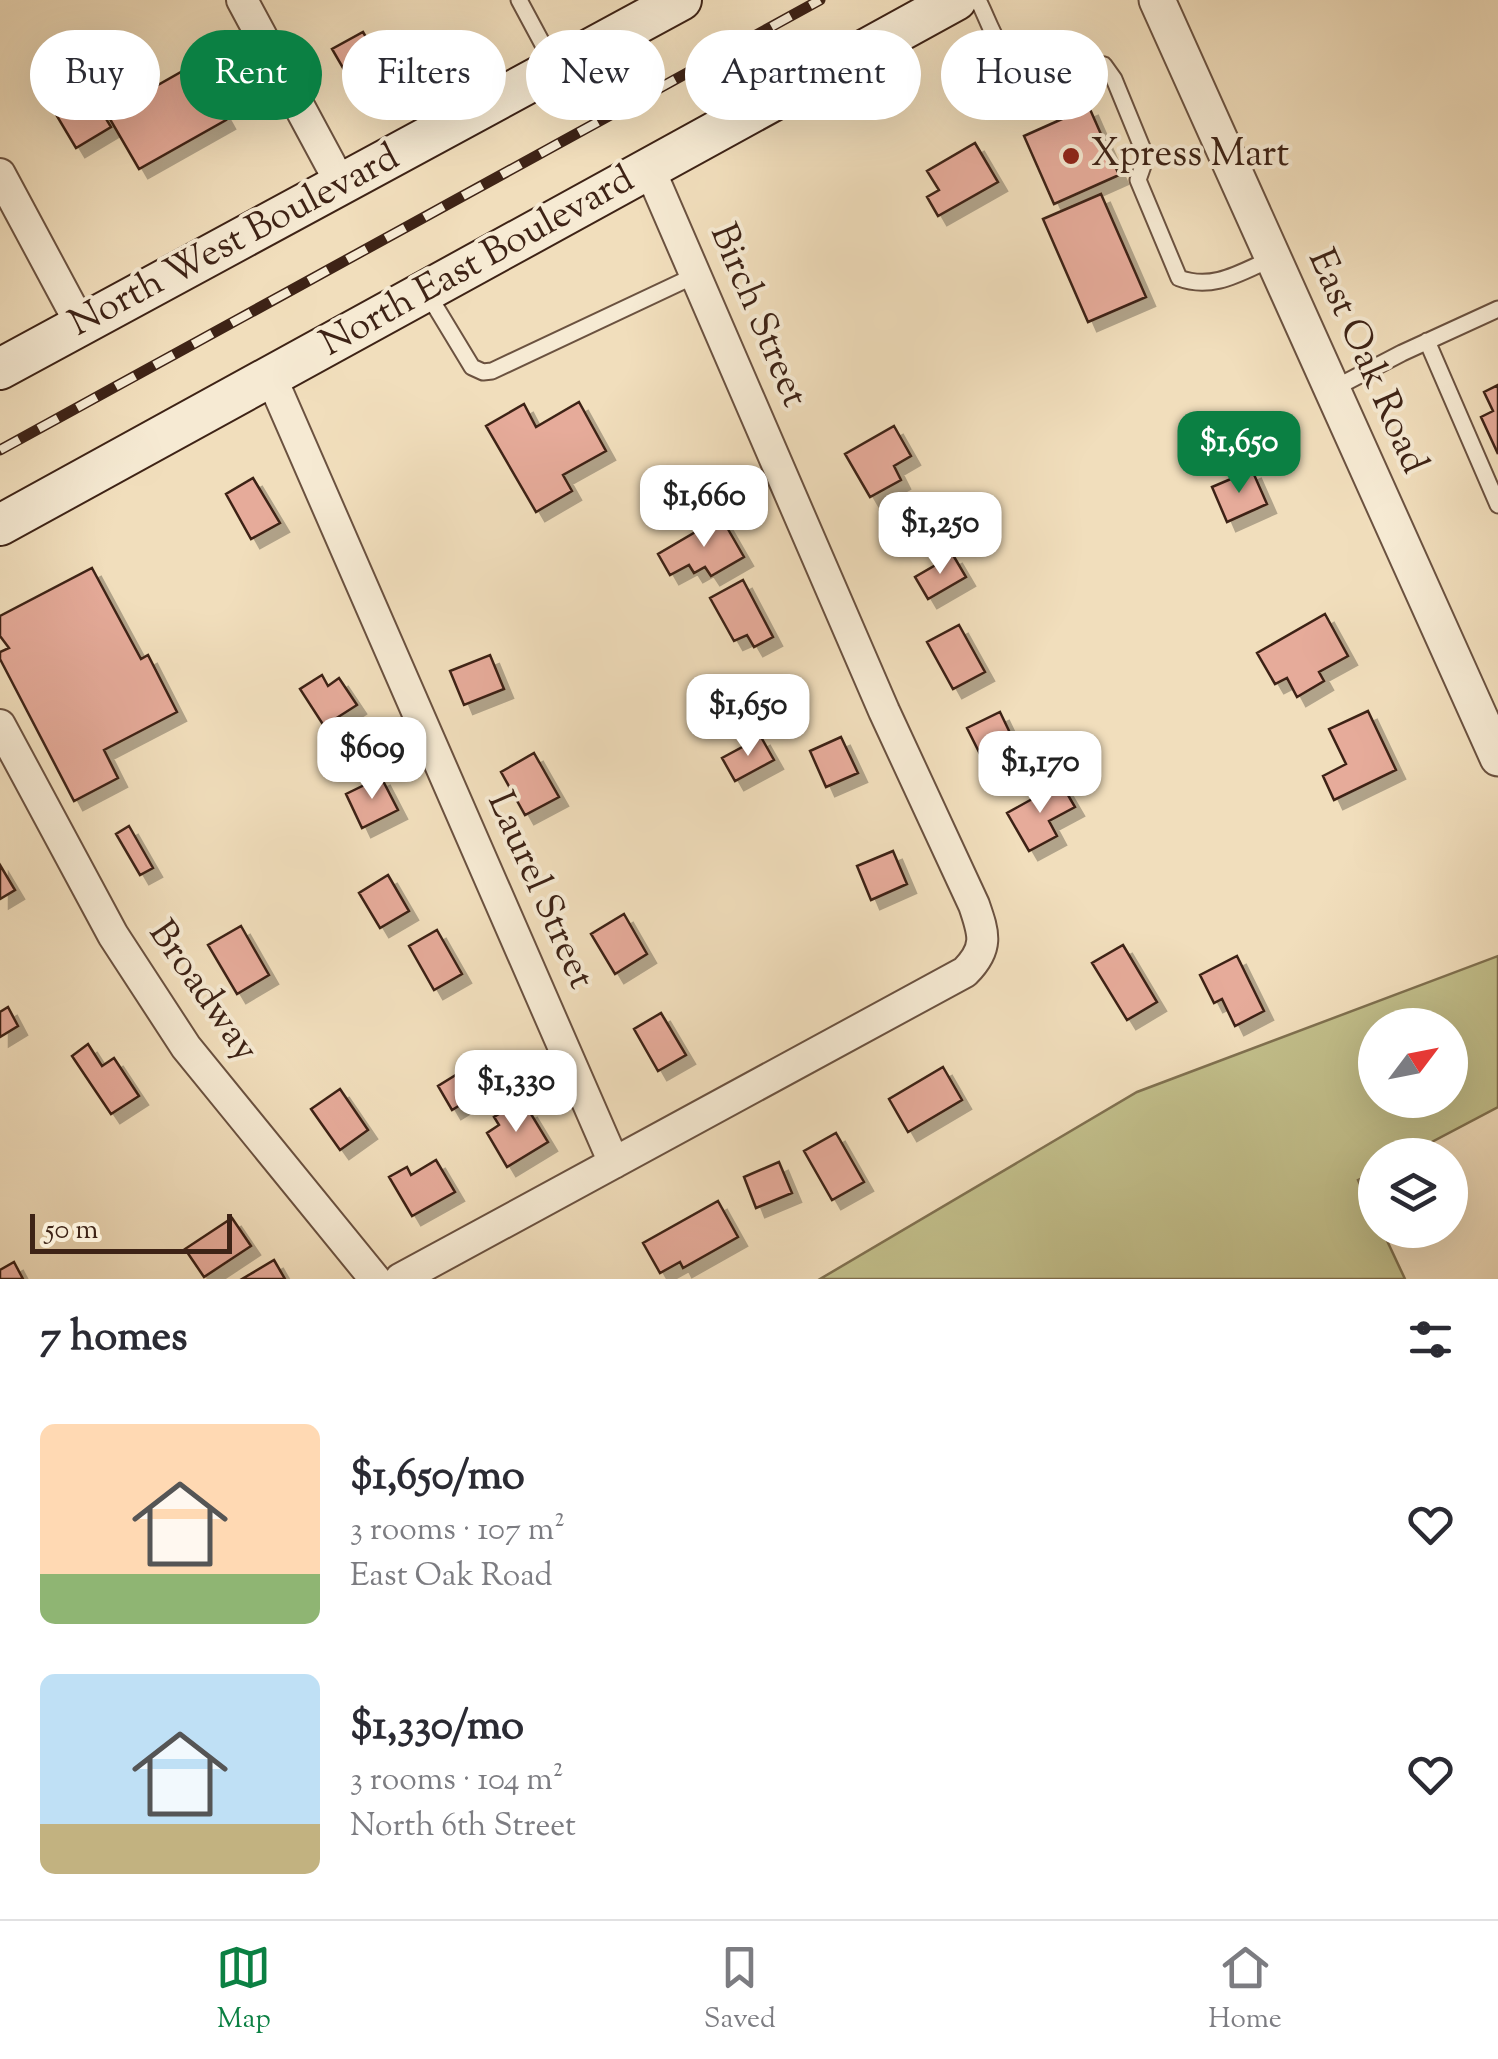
<!DOCTYPE html>
<html lang="en">
<head>
<meta charset="utf-8">
<style>
	body { margin:0; font-family:"Sorts Mill Goudy",serif; background:#f7f7f7; color:#2b2b33; height:100vh; display:flex; flex-direction:column; font-size:38px; white-space:nowrap }
	* { box-sizing:border-box; margin:0 }
	p { font-size:32px; color:#7c7c81 }
	.icon { flex:none; width:55px; height:55px; fill:none; stroke:currentColor; stroke-width:2; stroke-linecap:round; stroke-linejoin:round }
	.map { position:relative; height:1279px; overflow:hidden }
	.drawer { display:flex; flex-direction:column; background:#fff; flex:1 }
	.drawer>* { flex:none }
	.top-card { position:absolute; left:30px; top:30px; width:1440px; height:90px; display:flex; gap:20px }
	.needle { width:65px; rotate:58deg }
	.controls { position:absolute; left:1358px; top:1008px; display:grid; gap:20px }
	.controls a { display:grid; place-items:center; width:110px; height:110px; border-radius:50%; background:#fff; box-shadow:0 10px 40px #0002; font-size:50px }
	.scale { position:absolute; left:30px; bottom:25px; width:202px; box-sizing:border-box; padding-left:10px; border:5px solid #3e2316; border-top:0; font-size:28px; line-height:35px; white-space:nowrap; color:#3e2316; -webkit-text-stroke:8px #f6ead3; paint-order:stroke }
	.price { position:absolute; translate:-50% -85px; padding:0 22px; border-radius:20px; background:#fff; color:#222; font-size:32px; line-height:65px; filter:drop-shadow(0 2px 5px #0008) }
	.price::after { content:''; position:absolute; left:50%; top:60px; width:30px; height:22px; margin-left:-15px; background:inherit; clip-path:polygon(0 0,100% 0,50% 100%) }
	.price.on { background:#0b8043; color:#fff }
	ul { padding:0; list-style:none }
	li { display:flex; align-items:center; gap:30px; height:250px; padding:0 40px }
	li span { display:grid; place-items:center; flex:none; width:280px; height:200px; border-radius:15px; color:#555 }
	li>.icon { margin-inline-start:auto }
	span .icon { width:120px; height:120px; fill:#fffc; stroke-width:1 }
	li b { font-size:42px }
	h2 { display:flex; justify-content:space-between; align-items:center; height:120px; padding:0 40px; font-size:42px }
	.tag { padding:0 35px; border-radius:45px; background:#fff; box-shadow:0 10px 40px #0002; font-size:35px; line-height:90px }
	.tag.on { background:#0b8043; color:#fff }
	.tabs { display:flex; justify-content:space-around; align-items:center; height:140px; border-top:2px solid #e1e1e2; background:#fff; font-size:28px; color:#7c7c81 }
	.tabs a { display:grid; justify-items:center; gap:5px }
	.tabs .on { color:#0b8043 }
	.map>svg:first-child { display:block }
	.green { fill:#c2bf8b; stroke:#807150; stroke-width:2.5; fill-rule:evenodd }
	.building { fill:#e6ab9a; stroke:#3e2316; stroke-width:2.5; filter:url(#shadow) }
	.lines { fill:none; stroke-linecap:round; stroke-linejoin:round }
	.service-casing { stroke:#6b5240; stroke-width:19 }
	.minor-casing { stroke:#6b5240; stroke-width:34 }
	.tertiary-casing { stroke:#6b5240; stroke-width:39 }
	.secondary-casing { stroke:#3e2316; stroke-width:44 }
	.service { stroke:#f6ead3; stroke-width:15 }
	.minor { stroke:#f6ead3; stroke-width:30 }
	.tertiary { stroke:#f6ead3; stroke-width:35 }
	.secondary { stroke:#f6ead3; stroke-width:40 }
	.rail-casing { stroke:#3e2316; stroke-width:11 }
	.rail { stroke:#f6ead3; stroke-width:8; stroke-dasharray:22; stroke-linecap:butt }
	.poi-dot { fill:#8f2418; stroke:#f6ead3; stroke-width:4 }
	.labels { text-anchor:middle; dominant-baseline:central; stroke-width:8; stroke-linejoin:round; paint-order:stroke }
	.poi-label { font-size:38px; fill:#3e2316; stroke:#f6ead3; text-anchor:start }
	.street-label { font-size:38px; fill:#3e2316; stroke:#f6ead3 }
</style>
</head>
<body>
<div class="map">
<svg width="1498" height="1279" viewBox="0 0 1498 1279">
	<defs>
		<filter id="shadow"><feDropShadow dx="9" dy="9" stdDeviation="0" flood-color="#0004"/></filter>
	</defs>
	<rect width="100%" height="100%" fill="#f1debc"/>
	<filter id="stains"><feTurbulence type="fractalNoise" baseFrequency=".002" numOctaves="4"/><feColorMatrix values="0 0 0 0 .2 0 0 0 0 .09 0 0 0 0 .02 0 0 0 .5 -.17"/></filter>
	<radialGradient id="worn" r=".72"><stop offset=".6" stop-color="#630" stop-opacity="0"/><stop offset="1" stop-color="#630" stop-opacity=".3"/></radialGradient>
	<!-- green -->
	<path class="green" d="M 1498,956 L 1498,1107 L 1407,1155 L 1375,1155 L 1375,1172 L 1358,1180 L 1375,1216 L 1375,1230 L 1382,1230 L 1405,1279 L 820,1279 L 1137,1092 ZM 1375,1025 L 1450,1025 L 1450,1100 L 1375,1100 Z"/>
	<!-- building -->
	<path class="building" d="M 363,32 L 388,75 L 357,92 L 332,49 Z
		M 195,64 L 226,120 L 139,169 L 107,114 Z
		M 77,70 L 111,127 L 76,148 L 42,91 Z
		M 1089,107 L 1119,175 L 1054,204 L 1024,136 Z
		M 975,143 L 998,182 L 938,216 L 927,197 L 939,190 L 927,171 Z
		M 1101,194 L 1146,297 L 1088,322 L 1043,219 Z
		M 1498,385 L 1498,454 L 1481,417 L 1493,411 L 1484,392 Z
		M 579,402 L 606,451 L 563,475 L 572,491 L 536,512 L 486,426 L 524,404 L 536,427 Z
		M 894,426 L 911,456 L 894,466 L 901,480 L 870,497 L 845,454 Z
		M 1252,470 L 1267,504 L 1227,522 L 1212,487 Z
		M 693,471 L 707,494 L 679,511 L 665,488 Z
		M 253,478 L 280,523 L 251,539 L 226,494 Z
		M 721,517 L 744,557 L 711,576 L 705,567 L 694,573 L 689,565 L 670,575 L 658,554 Z
		M 953,555 L 966,577 L 928,599 L 915,577 Z
		M 92,568 L 141,659 L 148,655 L 177,712 L 104,750 L 118,778 L 74,801 L 0,659 L 0,652 L 9,648 L 0,636 L 0,616 Z
		M 743,580 L 773,637 L 754,647 L 747,635 L 734,641 L 710,598 Z
		M 1325,614 L 1348,656 L 1319,672 L 1324,681 L 1297,697 L 1287,678 L 1275,684 L 1257,653 Z
		M 959,625 L 985,672 L 953,689 L 927,642 Z
		M 490,655 L 504,689 L 464,705 L 450,671 Z
		M 322,675 L 328,686 L 339,678 L 357,705 L 324,726 L 300,689 Z
		M 1368,711 L 1396,770 L 1334,800 L 1323,776 L 1346,764 L 1329,729 Z
		M 1000,712 L 1023,760 L 991,776 L 967,728 Z
		M 761,737 L 774,760 L 735,781 L 722,758 Z
		M 841,737 L 858,773 L 826,787 L 810,751 Z
		M 534,753 L 559,797 L 525,815 L 501,772 Z
		M 381,777 L 398,810 L 362,828 L 346,794 Z
		M 1061,783 L 1075,807 L 1049,821 L 1057,836 L 1029,851 L 1007,813 Z
		M 129,826 L 153,868 L 140,875 L 116,834 Z
		M 893,851 L 907,884 L 871,900 L 857,866 Z
		M 0,865 L 15,890 L 0,899 Z
		M 388,875 L 409,911 L 380,928 L 359,893 Z
		M 624,914 L 647,954 L 615,974 L 591,934 Z
		M 241,926 L 269,975 L 237,994 L 208,945 Z
		M 437,930 L 462,974 L 434,990 L 409,946 Z
		M 1123,945 L 1157,1002 L 1127,1020 L 1092,963 Z
		M 1237,956 L 1264,1011 L 1235,1026 L 1222,999 L 1214,1003 L 1200,975 Z
		M 8,1007 L 18,1026 L 0,1037 L 0,1012 Z
		M 661,1013 L 686,1055 L 658,1071 L 634,1029 Z
		M 88,1044 L 102,1066 L 114,1058 L 139,1096 L 111,1114 L 72,1056 Z
		M 943,1067 L 962,1100 L 908,1132 L 889,1099 Z
		M 459,1073 L 473,1097 L 452,1110 L 438,1086 Z
		M 340,1089 L 368,1130 L 340,1150 L 311,1109 Z
		M 512,1106 L 518,1115 L 528,1109 L 548,1142 L 507,1167 L 487,1133 L 499,1125 L 494,1117 Z
		M 836,1133 L 864,1182 L 832,1200 L 804,1151 Z
		M 436,1160 L 455,1192 L 412,1216 L 389,1177 L 407,1167 L 411,1175 Z
		M 779,1162 L 792,1193 L 756,1208 L 744,1177 Z
		M 718,1201 L 738,1237 L 683,1268 L 680,1262 L 660,1273 L 643,1243 Z
		M 232,1218 L 251,1246 L 204,1277 L 185,1249 Z
		M 274,1260 L 285,1279 L 242,1279 Z
		M 14,1262 L 23,1279 L 0,1279 L 0,1270 Z"/>
	<g class="lines">
		<!-- service casing -->
		<g class="service-casing">
			<path id="service" d="M 519,0 L 555,67
				M 978,0 C 993,29 1007,85 1049,76 C 1073,71 1078,61 1104,65 L 1114,79 L 1146,157 L 1138,180 L 1179,278 C 1213,291 1241,272 1273,258
				M 426,291 L 472,367 L 483,372 L 492,371 L 696,275
				M 1427,341 L 1498,505
				M 1331,390 L 1402,353 L 1498,309"/>
		</g>
		<!-- minor casing -->
		<g class="minor-casing">
			<path id="minor" d="M 242,0 L 341,184
				M 0,174 L 81,325
				M 271,377 L 614,1163
				M 0,725 L 113,935 L 186,1047 L 375,1279
				M 400,1279 L 965,972 C 989,948 984,934 974,905 L 884,711 L 649,168"/>
		</g>
		<!-- tertiary casing -->
		<g class="tertiary-casing">
			<path id="tertiary" d="M 1157,0 L 1498,758"/>
		</g>
		<!-- secondary casing -->
		<g class="secondary-casing">
			<path id="secondary" d="M 0,369 L 681,0
				M 0,525 L 956,0"/>
		</g>
		<!-- service -->
		<use href="#service" class="service"/>
		<!-- minor -->
		<use href="#minor" class="minor"/>
		<!-- tertiary -->
		<use href="#tertiary" class="tertiary"/>
		<!-- secondary -->
		<use href="#secondary" class="secondary"/>
		<!-- rail casing -->
		<g class="rail-casing">
			<path id="rail" d="M 0,450 L 820,0"/>
		</g>
		<!-- rail -->
		<use href="#rail" class="rail"/>
	</g>
	<!-- markers -->
	<circle class="poi-dot" cx="1071" cy="156" r="10"/>
	<g class="labels">
		<!-- poi labels -->
		<g class="poi-label">
			<text x="1091" y="156">Xpress Mart</text>
		</g>
		<!-- street labels -->
		<g class="street-label">
			<text transform="translate(235 242) rotate(-28)">North West Boulevard</text>
			<text transform="translate(478 263) rotate(-29)">North East Boulevard</text>
			<text transform="translate(757 316) rotate(67)">Birch Street</text>
			<text transform="translate(1366 362) rotate(66)">East Oak Road</text>
			<text transform="translate(539 891) rotate(66)">Laurel Street</text>
			<text transform="translate(202 992) rotate(55)">Broadway</text>
		</g>
	</g>
	<rect width="100%" height="100%" filter="url(#stains)"/>
	<rect width="100%" height="100%" fill="url(#worn)"/>
</svg>
<div class="controls">
<a><svg class="needle" viewBox="-14 -14 28 28"><path d="M0-13l5 13h-10z" fill="#e53935"/><path d="M0 13l5-13h-10z" fill="#7c7c81"/></svg></a>
<a><svg class="icon" aria-label="layers" viewBox="0 0 24 24"><path d="M12 4l9 5-9 5-9-5zM3 14l9 5 9-5"/></svg></a>
</div>
<div class="scale">50 m</div>
<b class="price on" style="left:1239px;top:496px">$1,650</b>
<b class="price" style="left:704px;top:550px">$1,660</b>
<b class="price" style="left:940px;top:577px">$1,250</b>
<b class="price" style="left:748px;top:759px">$1,650</b>
<b class="price" style="left:372px;top:802px">$609</b>
<b class="price" style="left:1040px;top:816px">$1,170</b>
<b class="price" style="left:516px;top:1135px">$1,330</b>
<div class="top-card">
<a class="tag">Buy</a>
<a class="tag on">Rent</a>
<a class="tag">Filters</a>
<a class="tag">New</a>
<a class="tag">Apartment</a>
<a class="tag">House</a>
</div>
</div>
<section class="drawer">
<h2>7 homes<svg class="icon" aria-label="filters" viewBox="0 0 24 24"><path d="M4 7h16M4 17h16"/><circle cx="9" cy="7" r="2"/><circle cx="15" cy="17" r="2"/></svg></h2>
<ul>
<li><span style="background:linear-gradient(#ffd9b3 75%,#8fb573 0)"><svg class="icon" aria-label="home" viewBox="0 0 24 24"><path d="M3 11l9-7 9 7M6 9v11h12V9"/></svg></span><div><b>$1,650/mo</b><p>3 rooms · 107 m²</p><p>East Oak Road</p></div><svg class="icon" aria-label="heart" viewBox="0 0 24 24"><path d="M12 20l-8-8c-3-5 5-10 8-4 3-6 11-1 8 4z"/></svg></li>
<li><span style="background:linear-gradient(#bfe0f5 75%,#c2b280 0)"><svg class="icon" aria-label="home" viewBox="0 0 24 24"><path d="M3 11l9-7 9 7M6 9v11h12V9"/></svg></span><div><b>$1,330/mo</b><p>3 rooms · 104 m²</p><p>North 6th Street</p></div><svg class="icon" aria-label="heart" viewBox="0 0 24 24"><path d="M12 20l-8-8c-3-5 5-10 8-4 3-6 11-1 8 4z"/></svg></li>
</ul>
</section>
<nav class="tabs">
<a class="on"><svg class="icon" aria-label="map" viewBox="0 0 24 24"><path d="M3 6l6-2 6 2 6-2v14l-6 2-6-2-6 2zM9 4v14M15 6v14"/></svg>Map</a>
<a><svg class="icon" aria-label="saved" viewBox="0 0 24 24"><path d="M7 4h10v16l-5-4-5 4z"/></svg>Saved</a>
<a><svg class="icon" aria-label="home" viewBox="0 0 24 24"><path d="M3 11l9-7 9 7M6 9v11h12V9"/></svg>Home</a>
</nav>
</body>
</html>
